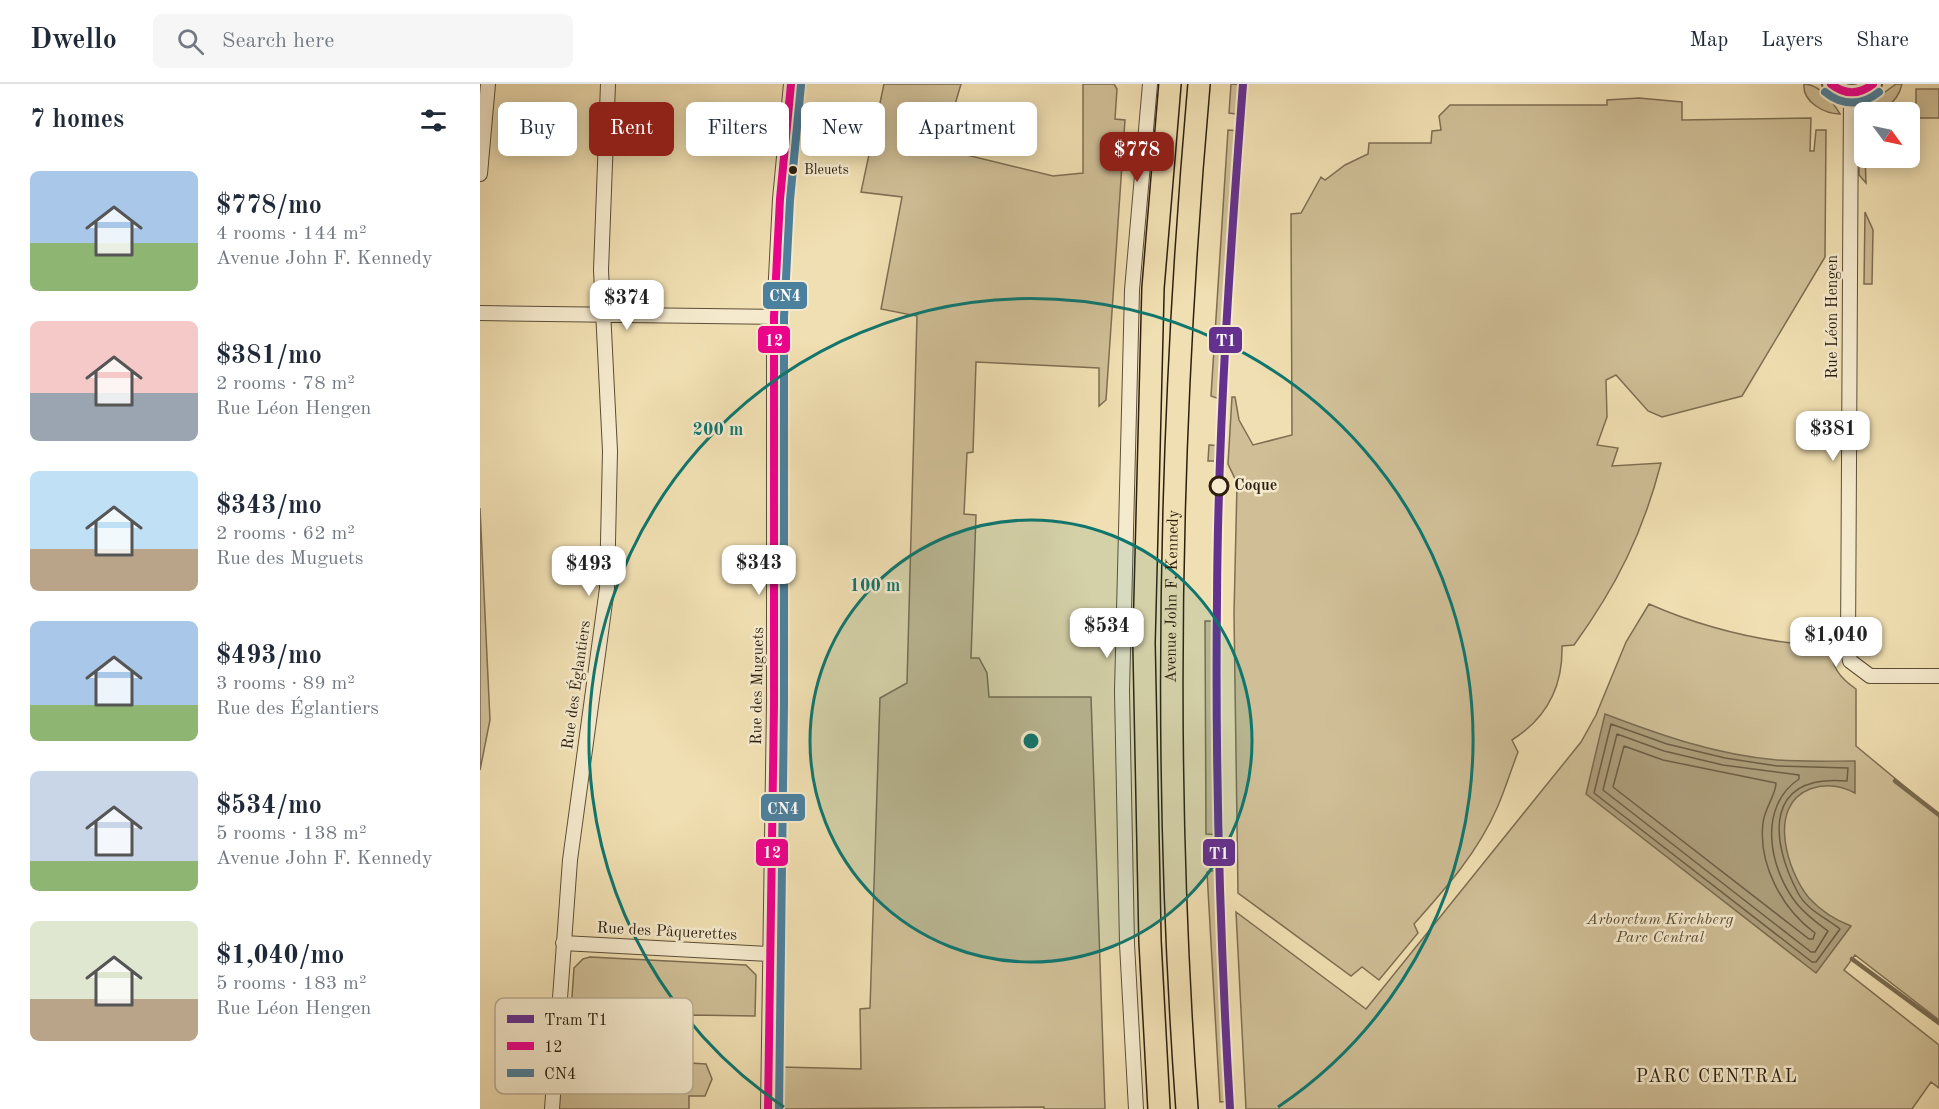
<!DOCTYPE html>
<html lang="en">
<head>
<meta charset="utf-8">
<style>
	body { margin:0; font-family:"Old Standard TT",serif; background:#f6f6f7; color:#1f2937; height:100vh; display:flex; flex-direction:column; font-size:22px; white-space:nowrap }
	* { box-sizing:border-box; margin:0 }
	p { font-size:20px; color:#747a83 }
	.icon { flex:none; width:33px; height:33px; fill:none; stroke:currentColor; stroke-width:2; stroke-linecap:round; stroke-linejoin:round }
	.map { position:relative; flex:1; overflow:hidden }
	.panel { display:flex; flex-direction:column; background:#fff; width:480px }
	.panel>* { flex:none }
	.banner { position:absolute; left:18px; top:18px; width:570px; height:54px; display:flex; gap:12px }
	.needle { width:39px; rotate:123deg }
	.buttons { position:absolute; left:1374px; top:18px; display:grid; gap:12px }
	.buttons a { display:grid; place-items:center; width:66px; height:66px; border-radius:9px; background:#fff; box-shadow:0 3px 15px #0003; font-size:30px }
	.price { position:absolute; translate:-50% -51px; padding:0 14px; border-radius:12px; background:#fff; color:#222; font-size:20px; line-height:39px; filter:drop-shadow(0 2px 3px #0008) }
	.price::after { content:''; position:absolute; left:50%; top:36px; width:18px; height:14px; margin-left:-9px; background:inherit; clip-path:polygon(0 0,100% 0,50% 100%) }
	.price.selected { background:#8f2418; color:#fff }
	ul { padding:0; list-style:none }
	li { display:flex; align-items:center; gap:18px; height:150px; padding:0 30px }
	li span { display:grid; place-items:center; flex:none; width:168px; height:120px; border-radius:9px; color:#555 }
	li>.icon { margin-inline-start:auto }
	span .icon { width:72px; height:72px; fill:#fffc; stroke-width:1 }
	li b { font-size:26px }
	h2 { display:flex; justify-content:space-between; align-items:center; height:72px; padding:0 30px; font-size:26px }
	.pill { padding:0 21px; border-radius:9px; background:#fff; box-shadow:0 3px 15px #0003; font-size:21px; line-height:54px }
	.pill.selected { background:#8f2418; color:#fff }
	header { display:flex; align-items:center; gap:36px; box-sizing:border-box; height:84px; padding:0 30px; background:#fff; border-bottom:2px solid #e0e1e3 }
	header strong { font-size:28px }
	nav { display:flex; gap:33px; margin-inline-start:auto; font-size:21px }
	.search { width:420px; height:54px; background:#f6f6f7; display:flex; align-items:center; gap:15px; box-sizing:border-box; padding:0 21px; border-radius:9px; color:#747a83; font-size:22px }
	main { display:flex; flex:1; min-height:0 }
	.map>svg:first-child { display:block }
	.green { fill:#cfbe96; stroke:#7e6e52; stroke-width:1.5 }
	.water { fill:#ad9e7b; stroke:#796b50; stroke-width:1.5 }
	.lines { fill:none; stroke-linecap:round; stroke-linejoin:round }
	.shore { stroke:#6c5e45; stroke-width:1.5 }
	.stream { stroke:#796b50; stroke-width:4.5 }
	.minor-casing { stroke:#5d4f38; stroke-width:16 }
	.tertiary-casing { stroke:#5d4f38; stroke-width:20 }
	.primary-casing { stroke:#2c1f0f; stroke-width:24 }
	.minor { stroke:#f5eacd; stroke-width:14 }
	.tertiary { stroke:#f5eacd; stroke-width:16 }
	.primary { stroke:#f0dfb2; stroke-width:21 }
	.bus-1-casing { stroke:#f5eacd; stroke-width:12 }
	.bus-2-casing { stroke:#f5eacd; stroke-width:12 }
	.bus-1 { stroke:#ed028c; stroke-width:8 }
	.bus-2 { stroke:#4c819e; stroke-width:8 }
	.tram-1-casing { stroke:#f5eacd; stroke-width:12 }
	.tram-1 { stroke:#64318f; stroke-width:8 }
	.ring { fill:none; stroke:#0f766e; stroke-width:3 }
	.bus-dot { fill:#2c1f0f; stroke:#f5eacd; stroke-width:2 }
	.stop-dot { fill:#f5eacd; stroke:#2c1f0f; stroke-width:3 }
	.labels { text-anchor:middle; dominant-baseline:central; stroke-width:5; stroke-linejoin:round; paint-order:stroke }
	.bus-label { font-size:14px; fill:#2c1f0f; stroke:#f5eacd; text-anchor:start }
	.street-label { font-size:16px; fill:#2c1f0f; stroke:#f5eacd }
	.stop-label { font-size:16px; font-weight:bold; fill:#2c1f0f; stroke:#f5eacd; text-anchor:start }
	.park-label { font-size:16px; font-style:italic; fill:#5d4f38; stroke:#f5eacd }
	.neighbourhood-label { font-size:18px; letter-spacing:1.5px; fill:#2c1f0f; stroke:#f5eacd }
	.key { fill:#f5eacd; stroke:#b9ad94; stroke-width:1.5 }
	.key-label { font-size:16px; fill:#2c1f0f }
	.centre { fill:#0f766e; stroke:#f5eacd; stroke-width:3 }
	.ring-label { font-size:18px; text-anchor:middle; font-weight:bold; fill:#0f766e; stroke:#f5eacd; stroke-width:5; stroke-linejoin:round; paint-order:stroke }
	.line-badge { stroke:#f5eacd; stroke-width:2 }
	.badge-label { font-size:16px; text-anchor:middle; font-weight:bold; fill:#fff }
</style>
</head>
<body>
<header>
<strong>Dwello</strong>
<div class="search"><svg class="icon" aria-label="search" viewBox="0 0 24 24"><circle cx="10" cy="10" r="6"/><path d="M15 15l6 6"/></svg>Search here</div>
<nav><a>Map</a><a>Layers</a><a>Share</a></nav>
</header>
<main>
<section class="panel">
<h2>7 homes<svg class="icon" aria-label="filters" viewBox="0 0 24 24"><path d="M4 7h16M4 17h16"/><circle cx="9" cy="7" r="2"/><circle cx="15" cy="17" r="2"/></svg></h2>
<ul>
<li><span style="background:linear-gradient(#a9c7e8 60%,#8fb573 0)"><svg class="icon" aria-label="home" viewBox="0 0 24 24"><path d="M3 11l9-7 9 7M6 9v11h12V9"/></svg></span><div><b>$778/mo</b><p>4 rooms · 144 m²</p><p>Avenue John F. Kennedy</p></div></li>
<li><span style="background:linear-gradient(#f6c9c9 60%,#9aa5b1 0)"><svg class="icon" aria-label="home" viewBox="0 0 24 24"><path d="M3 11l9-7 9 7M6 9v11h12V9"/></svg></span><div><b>$381/mo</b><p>2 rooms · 78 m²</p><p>Rue Léon Hengen</p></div></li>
<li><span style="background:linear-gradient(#bfe0f5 65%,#b9a48a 0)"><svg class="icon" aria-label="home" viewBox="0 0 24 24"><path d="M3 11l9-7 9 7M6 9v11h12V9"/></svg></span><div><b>$343/mo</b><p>2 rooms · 62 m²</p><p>Rue des Muguets</p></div></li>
<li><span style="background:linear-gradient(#a9c7e8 70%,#8fb573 0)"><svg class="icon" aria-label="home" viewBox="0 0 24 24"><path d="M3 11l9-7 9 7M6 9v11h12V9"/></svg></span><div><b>$493/mo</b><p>3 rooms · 89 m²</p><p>Rue des Églantiers</p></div></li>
<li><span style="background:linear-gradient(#c9d6e8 75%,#8fb573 0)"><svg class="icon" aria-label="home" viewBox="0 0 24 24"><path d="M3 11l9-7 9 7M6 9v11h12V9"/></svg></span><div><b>$534/mo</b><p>5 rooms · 138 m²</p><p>Avenue John F. Kennedy</p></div></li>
<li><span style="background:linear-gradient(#dfe7d0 65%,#b9a48a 0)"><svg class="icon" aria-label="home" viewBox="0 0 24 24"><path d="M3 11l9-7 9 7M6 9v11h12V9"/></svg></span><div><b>$1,040/mo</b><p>5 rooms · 183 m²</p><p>Rue Léon Hengen</p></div></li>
</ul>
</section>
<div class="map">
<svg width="1459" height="1025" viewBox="0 0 1459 1025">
	<rect width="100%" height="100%" fill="#f0dfb2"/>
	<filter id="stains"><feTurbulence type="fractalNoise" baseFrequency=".00333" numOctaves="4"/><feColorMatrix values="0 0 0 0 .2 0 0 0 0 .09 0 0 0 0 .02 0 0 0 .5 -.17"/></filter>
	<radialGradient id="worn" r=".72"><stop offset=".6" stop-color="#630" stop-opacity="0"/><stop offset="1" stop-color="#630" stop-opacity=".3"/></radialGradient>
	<!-- green -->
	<path class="green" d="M 404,0 L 481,0 L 462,65 L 573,92 L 603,89 L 603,0 L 634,0 L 637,5 L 635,35 L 645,36 L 626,316 L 619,322 L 619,284 L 496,278 L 493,368 L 487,369 L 484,430 L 496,431 L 491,574 L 499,574 L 507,589 L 509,613 L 611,613 L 625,1025 L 564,1025 L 564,1023 L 301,1025 L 302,983 L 381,985 L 380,925 L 390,924 L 400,614 L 427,599 L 437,232 L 401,225 L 422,113 L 381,108 Z
		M 751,0 L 766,1 L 763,31 L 749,29 Z
		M 1324,0 C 1339,0 1353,18 1360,30 C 1345,30 1322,18 1324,0 Z
		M 1416,0 L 1422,0 C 1417,22 1397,31 1381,30 L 1386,22 Z
		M 1436,5 L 1459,5 L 1459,34 L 1436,34 Z
		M 1159,14 L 1202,18 L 1202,36 L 1331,34 L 1330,67 L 1334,67 L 1336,46 L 1346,46 L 1345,173 L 1262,312 L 1182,333 L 1168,327 L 1136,291 L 1126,296 L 1127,333 L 1117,361 L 1138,364 L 1132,382 L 1181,379 C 1163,449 1136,503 1094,561 L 1082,562 C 1083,603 1067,634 1032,656 L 1038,668 C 1031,686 1025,706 1017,724 C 998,768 966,804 934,840 L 938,849 L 899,896 L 882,883 L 871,892 L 758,809 L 754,530 L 757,399 L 748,380 L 752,313 L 755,313 L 759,336 L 773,361 L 812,351 L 811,130 L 821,129 L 841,93 L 845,96 L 865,81 L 888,70 L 889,59 L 951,59 L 952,47 L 961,46 L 959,32 L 970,21 L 1127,21 L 1127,16 Z
		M 1379,45 L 1384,45 L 1386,99 L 1379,91 Z
		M 748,46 L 762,47 L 745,317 L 731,312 Z
		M 1385,128 L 1393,146 L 1392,200 L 1384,200 Z
		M 729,361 L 743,362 L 743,377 L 728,377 Z
		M 0,424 L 10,636 L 0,686 Z
		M 1169,520 C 1228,546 1286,559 1351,563 C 1351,583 1360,594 1376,605 L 1376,662 L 1459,731 L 1459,936 L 1375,871 L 1364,886 L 1459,961 L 1459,1004 L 1451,998 L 1432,1025 L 766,1025 L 756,828 L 886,925 L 1101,658 L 1116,631 L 1146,558 Z
		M 725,537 L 738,537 L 740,751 L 726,750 Z
		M 741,785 L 753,1017 L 740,1018 L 727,788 Z
		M 110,873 L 266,881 L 276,891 L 275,932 L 211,931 L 210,979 L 226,980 L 232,995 L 225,1012 L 209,1012 L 209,1025 L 72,1025 L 77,944 L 89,955 L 94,884 L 103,875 Z"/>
	<!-- water -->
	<path class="water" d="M 1125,630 C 1180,651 1237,671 1297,676 C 1323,678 1349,677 1375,677 L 1375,709 C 1360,701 1346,699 1330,705 C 1286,722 1308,789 1329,814 C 1341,827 1355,836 1371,842 L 1336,889 L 1106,710 Z"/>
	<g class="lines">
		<!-- shore -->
		<path class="shore" d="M 1131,640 L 1187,660 L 1245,674 L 1297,682 L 1368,684 L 1367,697 C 1285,690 1289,754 1318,809 C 1327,826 1346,834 1360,845 L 1336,878 L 1332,878 L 1114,709 Z
			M 1137,650 L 1184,667 L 1243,681 L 1319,691 L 1319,695 C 1277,723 1289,785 1317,820 C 1326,831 1337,839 1348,847 L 1335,868 L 1331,868 L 1123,706 Z
			M 1144,662 L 1183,676 L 1296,699 C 1296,711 1284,725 1283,739 C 1278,780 1302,825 1335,849 L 1333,855 L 1329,855 L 1133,703 Z"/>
		<!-- stream -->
		<path class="stream" d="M 1415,697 L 1459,731
			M 1372,875 L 1459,939"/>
		<!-- minor casing -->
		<g class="minor-casing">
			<path id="minor" d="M 1371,10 L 1368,563 L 1370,577 L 1390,592 L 1459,592
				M 0,90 L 8,0
				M 0,229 L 294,233
				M 83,859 L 289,870
				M 72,1025 L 90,776 L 127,504 L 130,367 L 121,186 L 128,0
				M 288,1025 L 294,620 L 294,233 L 300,115 L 311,0
				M 656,1025 L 647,860 L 642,607 L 652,206 L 670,0"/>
		</g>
		<!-- tertiary casing -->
		<g class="tertiary-casing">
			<path id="tertiary" d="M 1351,0 C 1364,12 1380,12 1393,0"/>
		</g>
		<!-- primary casing -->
		<g class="primary-casing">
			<g id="primary">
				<path d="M 679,1025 L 670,857 L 664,559 L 673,204 L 690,0"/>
				<path id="s1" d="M 707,1025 C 682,684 689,340 719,0"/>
			</g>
		</g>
		<!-- minor -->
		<use href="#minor" class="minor"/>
		<!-- tertiary -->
		<use href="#tertiary" class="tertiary"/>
		<!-- primary -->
		<use href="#primary" class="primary"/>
		<!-- bus-1 casing -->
		<g class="bus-1-casing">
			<path id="bus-1" d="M 1351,0 C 1365,11 1379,11 1393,0
				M 288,1025 L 294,620 L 294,233 L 300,115 L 311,0"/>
		</g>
		<!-- bus-2 casing -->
		<g class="bus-2-casing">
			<path id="bus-2" d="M 1345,8 C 1362,22 1382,22 1399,8
				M 299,1025 L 304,620 L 304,233 L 310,116 L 321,1"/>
		</g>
		<!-- bus-1 -->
		<use href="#bus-1" class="bus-1"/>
		<!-- bus-2 -->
		<use href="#bus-2" class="bus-2"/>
		<!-- tram-1 casing -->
		<g class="tram-1-casing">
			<path id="tram-1" d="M 750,1025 C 740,855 735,685 737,515 C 738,343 750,171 763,0"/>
		</g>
		<!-- tram-1 -->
		<use href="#tram-1" class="tram-1"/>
	</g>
	<!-- distance rings -->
	<circle cx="551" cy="657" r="221" fill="#0f766e" fill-opacity=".12"/>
	<g class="ring">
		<circle cx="551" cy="657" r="221"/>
		<path d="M304 1023A442 442 0 1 1 798 1023"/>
	</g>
	<!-- markers -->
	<circle class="bus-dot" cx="313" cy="86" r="5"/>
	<circle class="stop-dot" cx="739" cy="402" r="9"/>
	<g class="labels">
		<!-- bus labels -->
		<g class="bus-label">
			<text x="324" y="86">Bleuets</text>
		</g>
		<!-- street labels -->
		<g class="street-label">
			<text transform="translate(1353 233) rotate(-90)">Rue Léon Hengen</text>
			<text stroke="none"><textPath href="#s1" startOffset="513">Avenue John F. Kennedy</textPath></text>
			<text transform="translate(97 601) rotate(-82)">Rue des Églantiers</text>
			<text transform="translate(278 602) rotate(-89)">Rue des Muguets</text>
			<text transform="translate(187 848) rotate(3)">Rue des Pâquerettes</text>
		</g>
		<!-- stop labels -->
		<g class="stop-label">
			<text x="754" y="402">Coque</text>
		</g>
		<!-- park labels -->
		<g class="park-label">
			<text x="1180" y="836">Arboretum Kirchberg<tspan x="1180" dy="18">Parc Central</tspan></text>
		</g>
		<!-- neighbourhood labels -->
		<g class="neighbourhood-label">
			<text x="1237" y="993">PARC CENTRAL</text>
		</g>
	</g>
	<!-- legend -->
	<rect x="15" y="914" width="198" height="96" rx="9" class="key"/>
	<rect x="27" y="931" width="27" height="8" fill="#64318f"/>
	<rect x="27" y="958" width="27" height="8" fill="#ed028c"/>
	<rect x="27" y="985" width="27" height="8" fill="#4c819e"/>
	<g class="key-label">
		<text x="64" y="941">Tram T1</text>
		<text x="64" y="968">12</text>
		<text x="64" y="995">CN4</text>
	</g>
	<circle cx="551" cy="657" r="9" class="centre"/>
	<g class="ring-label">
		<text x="238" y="351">200 m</text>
		<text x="395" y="507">100 m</text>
	</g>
	<g class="line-badge">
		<rect x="282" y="197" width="46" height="29" rx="6" fill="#4c819e"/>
		<rect x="277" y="241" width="34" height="29" rx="6" fill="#ed028c"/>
		<rect x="728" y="242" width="35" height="28" rx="6" fill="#64318f"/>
		<rect x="280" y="709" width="46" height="29" rx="6" fill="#4c819e"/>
		<rect x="275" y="754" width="34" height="29" rx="6" fill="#ed028c"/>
		<rect x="722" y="754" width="34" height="29" rx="6" fill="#64318f"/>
	</g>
	<g class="badge-label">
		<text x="305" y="217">CN4</text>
		<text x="294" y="262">12</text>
		<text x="746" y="262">T1</text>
		<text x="303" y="730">CN4</text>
		<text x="292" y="774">12</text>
		<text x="739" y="775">T1</text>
	</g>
	<rect width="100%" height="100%" filter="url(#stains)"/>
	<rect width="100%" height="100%" fill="url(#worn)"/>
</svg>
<div class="buttons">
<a><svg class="needle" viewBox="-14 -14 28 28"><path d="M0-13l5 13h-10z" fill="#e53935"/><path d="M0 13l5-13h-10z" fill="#747a83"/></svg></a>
</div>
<b class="price selected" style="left:657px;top:99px">$778</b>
<b class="price" style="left:147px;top:247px">$374</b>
<b class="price" style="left:1353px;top:378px">$381</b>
<b class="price" style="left:279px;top:512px">$343</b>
<b class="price" style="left:109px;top:513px">$493</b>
<b class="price" style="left:627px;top:575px">$534</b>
<b class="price" style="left:1356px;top:584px">$1,040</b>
<div class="banner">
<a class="pill">Buy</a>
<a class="pill selected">Rent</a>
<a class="pill">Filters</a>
<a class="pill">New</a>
<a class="pill">Apartment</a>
</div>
</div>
</main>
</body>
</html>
